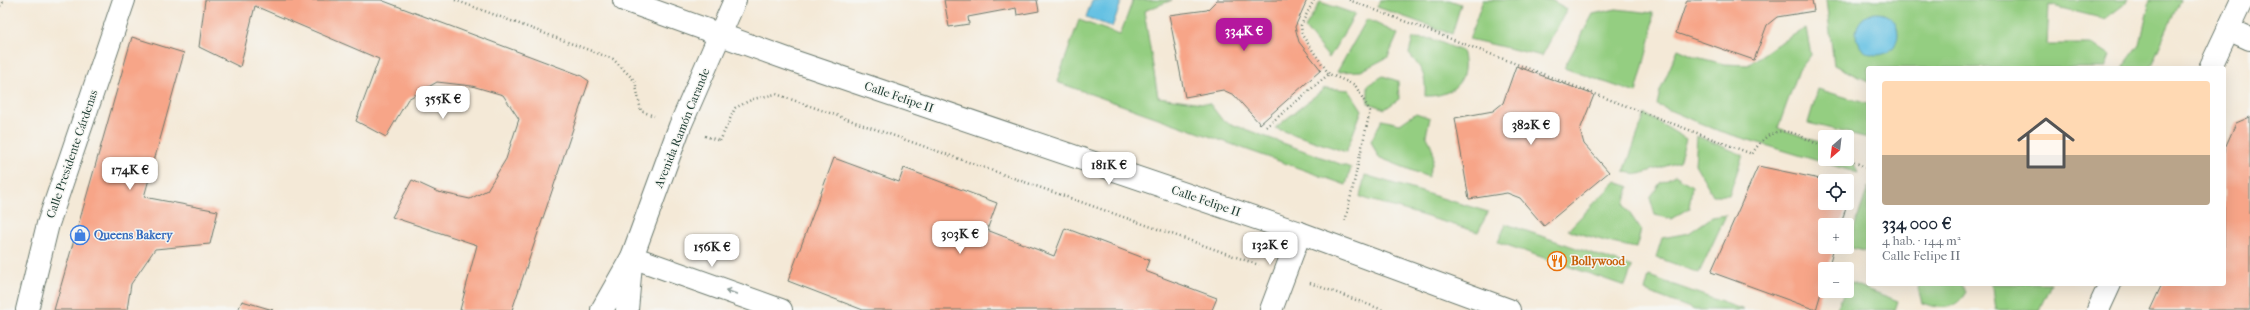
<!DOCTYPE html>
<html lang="es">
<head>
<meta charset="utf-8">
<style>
	body { margin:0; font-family:"IM FELL French Canon",serif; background:#f6f6f7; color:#1f2937; height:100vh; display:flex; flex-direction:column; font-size:15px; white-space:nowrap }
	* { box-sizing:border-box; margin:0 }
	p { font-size:13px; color:#747a83 }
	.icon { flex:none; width:22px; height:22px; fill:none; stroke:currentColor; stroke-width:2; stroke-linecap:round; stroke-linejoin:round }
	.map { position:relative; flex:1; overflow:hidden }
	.panel { position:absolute; left:1866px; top:66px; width:360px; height:220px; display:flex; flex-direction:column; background:#fff; border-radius:4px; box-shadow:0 4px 16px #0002 }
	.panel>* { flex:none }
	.needle { width:26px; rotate:208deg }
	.tools { position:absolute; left:1818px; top:130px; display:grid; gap:8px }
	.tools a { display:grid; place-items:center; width:36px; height:36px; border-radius:4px; background:#fff; box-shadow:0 4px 16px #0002; font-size:20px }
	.price { position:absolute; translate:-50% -34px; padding:0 9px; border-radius:8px; background:#fff; color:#222; font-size:13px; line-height:26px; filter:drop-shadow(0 1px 2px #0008) }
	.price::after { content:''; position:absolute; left:50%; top:24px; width:12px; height:9px; margin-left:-6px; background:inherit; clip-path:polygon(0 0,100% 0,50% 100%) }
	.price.on { background:#b5179e; color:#fff }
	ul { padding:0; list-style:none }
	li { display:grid; align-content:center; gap:8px; height:212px; padding:0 16px }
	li+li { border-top:1px solid #e0e1e3 }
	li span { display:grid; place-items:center; height:124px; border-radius:4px; color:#555 }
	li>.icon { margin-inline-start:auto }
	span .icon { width:72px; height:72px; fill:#fffc; stroke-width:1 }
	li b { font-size:17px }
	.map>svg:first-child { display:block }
	.green { fill:#94ce81; stroke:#5a865a }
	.water { fill:#65c1e3; stroke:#427f8c }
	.building { fill:#f7a588 }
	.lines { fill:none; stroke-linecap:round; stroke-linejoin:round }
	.pedestrian-casing { stroke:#6a796d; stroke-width:24 }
	.minor-casing { stroke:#6a796d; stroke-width:24 }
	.tertiary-casing { stroke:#6a796d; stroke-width:24 }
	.primary-casing { stroke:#6a796d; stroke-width:24 }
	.path { stroke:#6a796d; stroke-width:2.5; stroke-dasharray:1 3; stroke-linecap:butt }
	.pedestrian { stroke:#fff; stroke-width:22 }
	.minor { stroke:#fff; stroke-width:22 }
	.tertiary { stroke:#fff; stroke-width:22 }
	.primary { stroke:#fff; stroke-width:22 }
	.oneway { stroke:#8f9e9a }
	.labels { text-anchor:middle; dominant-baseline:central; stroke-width:3; stroke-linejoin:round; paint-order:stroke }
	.street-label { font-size:12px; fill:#1f3d34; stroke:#f6f6f2 }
	.shop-label { font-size:12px; font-weight:bold; fill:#366cbe; stroke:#f6f6f2; text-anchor:start }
	.food-label { font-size:12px; font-weight:bold; fill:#c56008; stroke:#f6f6f2; text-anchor:start }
</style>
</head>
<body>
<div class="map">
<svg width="2250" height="310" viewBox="0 0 2250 310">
	<rect width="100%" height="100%" fill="#f6f6f2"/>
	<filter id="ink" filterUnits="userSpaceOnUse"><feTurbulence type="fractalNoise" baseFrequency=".025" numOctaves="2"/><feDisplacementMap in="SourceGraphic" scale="8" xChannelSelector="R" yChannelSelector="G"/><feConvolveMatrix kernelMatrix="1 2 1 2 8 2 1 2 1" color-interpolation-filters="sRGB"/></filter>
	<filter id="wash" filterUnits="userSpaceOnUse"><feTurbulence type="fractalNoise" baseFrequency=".012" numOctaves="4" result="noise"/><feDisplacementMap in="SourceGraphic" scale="16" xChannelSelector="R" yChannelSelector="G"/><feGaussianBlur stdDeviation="0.9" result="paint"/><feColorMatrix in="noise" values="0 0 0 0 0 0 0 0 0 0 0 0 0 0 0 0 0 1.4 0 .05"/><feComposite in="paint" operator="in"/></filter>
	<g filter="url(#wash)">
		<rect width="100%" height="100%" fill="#f4e9d7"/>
		<!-- green -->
		<path class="green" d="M 1133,0 L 1172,0 L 1144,11 L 1158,97 L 1210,104 L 1223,121 L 1351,168 L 1346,185 L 1057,82 L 1079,20 L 1120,35 Z
			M 1380,0 L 1449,0 L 1461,4 L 1452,34 L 1377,7 Z
			M 1483,0 L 1551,0 L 1567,9 L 1542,56 L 1469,39 Z
			M 1826,0 L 2128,0 L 2126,3 L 2105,19 L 2049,5 L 2047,44 L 2093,44 L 2110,55 L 2105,68 L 1868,68 L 1868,81 L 1834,65 Z
			M 2150,0 L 2180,0 L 2150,68 L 2122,68 L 2140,44 Z
			M 1320,2 L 1355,14 L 1329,58 L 1305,28 Z
			M 1616,9 L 1653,13 L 1652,32 L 1636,93 L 1564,68 L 1593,14 Z
			M 1367,19 L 1398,34 L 1388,57 L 1361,71 L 1337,72 Z
			M 1806,28 L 1811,55 L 1799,70 L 1778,128 L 1825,144 L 1825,159 L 1847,159 L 1848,149 L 1858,173 L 1719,131 L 1657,105 L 1660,91 L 1678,49 L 1696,57 L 1724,64 L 1748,65 L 1776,45 Z
			M 1413,38 L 1432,39 L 1462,51 C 1471,80 1453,97 1425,96 C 1426,75 1423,70 1409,54 Z
			M 1383,76 L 1398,81 L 1399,99 L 1385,109 L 1368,103 L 1368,85 Z
			M 1325,88 L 1349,90 L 1362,110 L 1346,152 L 1275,128 Z
			M 1818,89 L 1868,104 L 1868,138 L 1808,123 Z
			M 1416,113 L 1430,118 L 1426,135 C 1436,153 1435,157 1428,177 L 1378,157 L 1371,141 L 1382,120 L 1400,124 Z
			M 1645,114 L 1686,139 L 1679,162 L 1640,174 L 1624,172 Z
			M 1697,136 L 1743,155 L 1729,195 L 1713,195 L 1695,164 Z
			M 1365,175 L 1488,212 L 1478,232 L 1360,197 Z
			M 1675,175 L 1692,186 L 1689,208 L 1671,219 L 1655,215 L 1650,198 L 1660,183 Z
			M 1616,181 L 1629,187 L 1624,205 L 1641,230 L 1636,248 L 1612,243 L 1568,230 Z
			M 1868,187 L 1868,252 L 1848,247 Z
			M 1726,215 L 1699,273 L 1656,257 L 1662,238 L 1689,233 L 1712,217 Z
			M 1506,224 L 1632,267 L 1625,286 L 1498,242 Z
			M 1649,276 L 1744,310 L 1695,310 L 1645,291 Z
			M 1849,282 L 1898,301 L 1895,310 L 1836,310 L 1845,291 L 1847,291 Z
			M 1921,284 L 1961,284 L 1966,292 C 1955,310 1944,310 1922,303 L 1918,288 Z
			M 1990,284 L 2051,284 L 2039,310 L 1996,310 L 1993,287 Z"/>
		<!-- water -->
		<path class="water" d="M 1092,0 L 1122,0 L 1112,27 L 1086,17 Z
			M1856 34a21 21 0 1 1 42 0a21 21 0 1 1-42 0Z"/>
		<g id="blocks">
			<!-- building -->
			<path class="building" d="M 205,0 L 381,0 L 580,75 L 589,81 L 512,310 L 460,310 L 477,245 L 392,217 L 412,180 L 438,192 L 470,199 L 487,190 L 506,159 L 519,119 L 503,95 L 472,86 L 437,82 L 408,99 L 386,137 L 356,121 L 379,59 L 255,6 L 240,67 L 199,47 Z
				M 944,0 L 1037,0 L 1039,11 L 1017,15 L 1016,8 L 968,17 L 969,24 L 949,27 Z
				M 1217,0 L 1307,0 L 1295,27 L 1299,42 L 1321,70 L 1260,124 L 1234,95 L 1223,90 L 1185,97 L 1169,15 L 1207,10 Z
				M 1687,0 L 1812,0 L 1814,11 L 1777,17 L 1767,25 L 1754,60 L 1676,33 Z
				M 132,37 L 184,53 L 144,197 L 218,211 L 210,244 L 155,249 L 131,284 L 127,310 L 54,310 Z
				M 1516,66 L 1594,95 L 1580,130 L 1584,144 L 1609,172 L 1544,226 L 1520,198 L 1507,193 L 1469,199 L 1455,118 L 1493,111 L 1503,103 Z
				M 2250,117 L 2250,310 L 2150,310 L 2162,284 L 2224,284 L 2224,150 L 2236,123 Z
				M 834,158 L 899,182 L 904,168 L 997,203 L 987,230 L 1054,256 L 1065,228 L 1149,260 L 1145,271 L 1217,298 L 1212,310 L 863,310 L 788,281 Z
				M 1758,166 L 1825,180 L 1825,203 L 1847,203 L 1841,225 L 1825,225 L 1825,247 L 1834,247 L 1828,269 L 1825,269 L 1825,279 L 1816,310 L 1711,272 Z
				M 1847,185 L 1852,186 L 1847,202 Z
				M 242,301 L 273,310 L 238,310 Z"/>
		</g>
	</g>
	<g filter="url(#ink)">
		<use href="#blocks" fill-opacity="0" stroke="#6a796d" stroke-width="1"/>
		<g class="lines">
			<!-- pedestrian casing -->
			<g class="pedestrian-casing">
				<path id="pedestrian" d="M 27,310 L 48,224 L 124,0"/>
			</g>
			<!-- minor casing -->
			<g class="minor-casing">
				<path id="minor" d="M 2228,29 L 2250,39
					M 2210,68 L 2242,0
					M 632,257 L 781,310
					M 1271,310 L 1300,233
					M 2098,310 L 2110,284"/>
			</g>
			<!-- tertiary casing -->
			<g class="tertiary-casing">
				<path id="tertiary" d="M 624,0 L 796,62 L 1300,233 L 1509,310"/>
			</g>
			<!-- primary casing -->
			<g class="primary-casing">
				<path id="primary" d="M 602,310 L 632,257 L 680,126 L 735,0
					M 627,310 L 631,264"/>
			</g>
			<!-- path -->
			<path class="path" d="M 455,0 L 613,59 L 635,81 L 641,111 L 654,116
				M 1314,0 L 1301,25 L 1302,35 L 1329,74
				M 1349,0 L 1752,154 C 1775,117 1794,133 1825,148
				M 0,6 L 5,0
				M 1266,127 L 1329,74 L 1355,85 L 1370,111 L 1345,222
				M 705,136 L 720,141 L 735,108 L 753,99 L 776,94 L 1259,265
				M 1847,158 L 1868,169
				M 1310,283 L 1383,310"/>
			<!-- pedestrian -->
			<use href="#pedestrian" class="pedestrian"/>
			<!-- minor -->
			<use href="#minor" class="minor"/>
			<!-- tertiary -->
			<use href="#tertiary" class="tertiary"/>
			<!-- primary -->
			<use href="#primary" class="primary"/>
		</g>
		<!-- one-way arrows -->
		<defs><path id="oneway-shaft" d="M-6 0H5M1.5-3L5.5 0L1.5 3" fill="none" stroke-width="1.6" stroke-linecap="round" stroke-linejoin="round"/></defs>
		<use class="oneway" href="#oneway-shaft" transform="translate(731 292) rotate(-160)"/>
	</g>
	<!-- icons -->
	<defs>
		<g id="shop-ring" transform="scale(1)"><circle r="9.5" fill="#f6f6f2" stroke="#3f7fe0" stroke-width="1.5"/><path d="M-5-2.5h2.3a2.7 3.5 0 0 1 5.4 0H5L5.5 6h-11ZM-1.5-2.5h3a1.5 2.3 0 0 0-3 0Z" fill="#3f7fe0"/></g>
		<g id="restaurant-ring" transform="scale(1)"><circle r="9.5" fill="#f6f6f2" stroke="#e8710a" stroke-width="1.5"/><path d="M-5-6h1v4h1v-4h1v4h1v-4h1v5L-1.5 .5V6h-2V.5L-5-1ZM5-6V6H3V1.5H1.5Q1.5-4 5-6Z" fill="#e8710a"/></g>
	</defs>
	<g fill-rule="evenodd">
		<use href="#shop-ring" x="80" y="235"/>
		<use href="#restaurant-ring" x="1557" y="261"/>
	</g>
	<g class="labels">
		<!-- street labels -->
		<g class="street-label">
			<text transform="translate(899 97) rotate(19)">Calle Felipe II</text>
			<text transform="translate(682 128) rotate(-68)">Avenida Ramón Carande</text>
			<text transform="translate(72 154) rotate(-71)">Calle Presidente Cárdenas</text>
			<text transform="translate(1206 201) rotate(19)">Calle Felipe II</text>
		</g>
		<!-- shop labels -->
		<g class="shop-label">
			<text x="94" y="235">Queens Bakery</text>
		</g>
		<!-- food labels -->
		<g class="food-label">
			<text x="1571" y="261">Bollywood</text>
		</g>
	</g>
</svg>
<div class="tools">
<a><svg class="needle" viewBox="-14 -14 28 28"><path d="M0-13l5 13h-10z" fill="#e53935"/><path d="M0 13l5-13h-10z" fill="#747a83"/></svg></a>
<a><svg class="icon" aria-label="locate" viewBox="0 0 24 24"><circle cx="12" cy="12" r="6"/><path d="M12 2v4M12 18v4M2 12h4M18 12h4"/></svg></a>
<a>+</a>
<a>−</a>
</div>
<b class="price on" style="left:1244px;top:52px">334K €</b>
<b class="price" style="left:443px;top:120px">355K €</b>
<b class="price" style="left:1531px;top:146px">382K €</b>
<b class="price" style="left:1109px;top:186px">181K €</b>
<b class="price" style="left:130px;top:191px">174K €</b>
<b class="price" style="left:960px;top:255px">303K €</b>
<b class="price" style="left:1270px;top:266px">132K €</b>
<b class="price" style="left:712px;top:268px">156K €</b>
<section class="panel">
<ul>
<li><span style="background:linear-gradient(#ffd9b3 60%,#b9a48a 0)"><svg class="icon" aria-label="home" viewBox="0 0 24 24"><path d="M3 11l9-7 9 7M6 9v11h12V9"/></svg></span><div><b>334 000 €</b><p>4 hab. · 144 m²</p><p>Calle Felipe II</p></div></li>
</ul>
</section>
</div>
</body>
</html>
